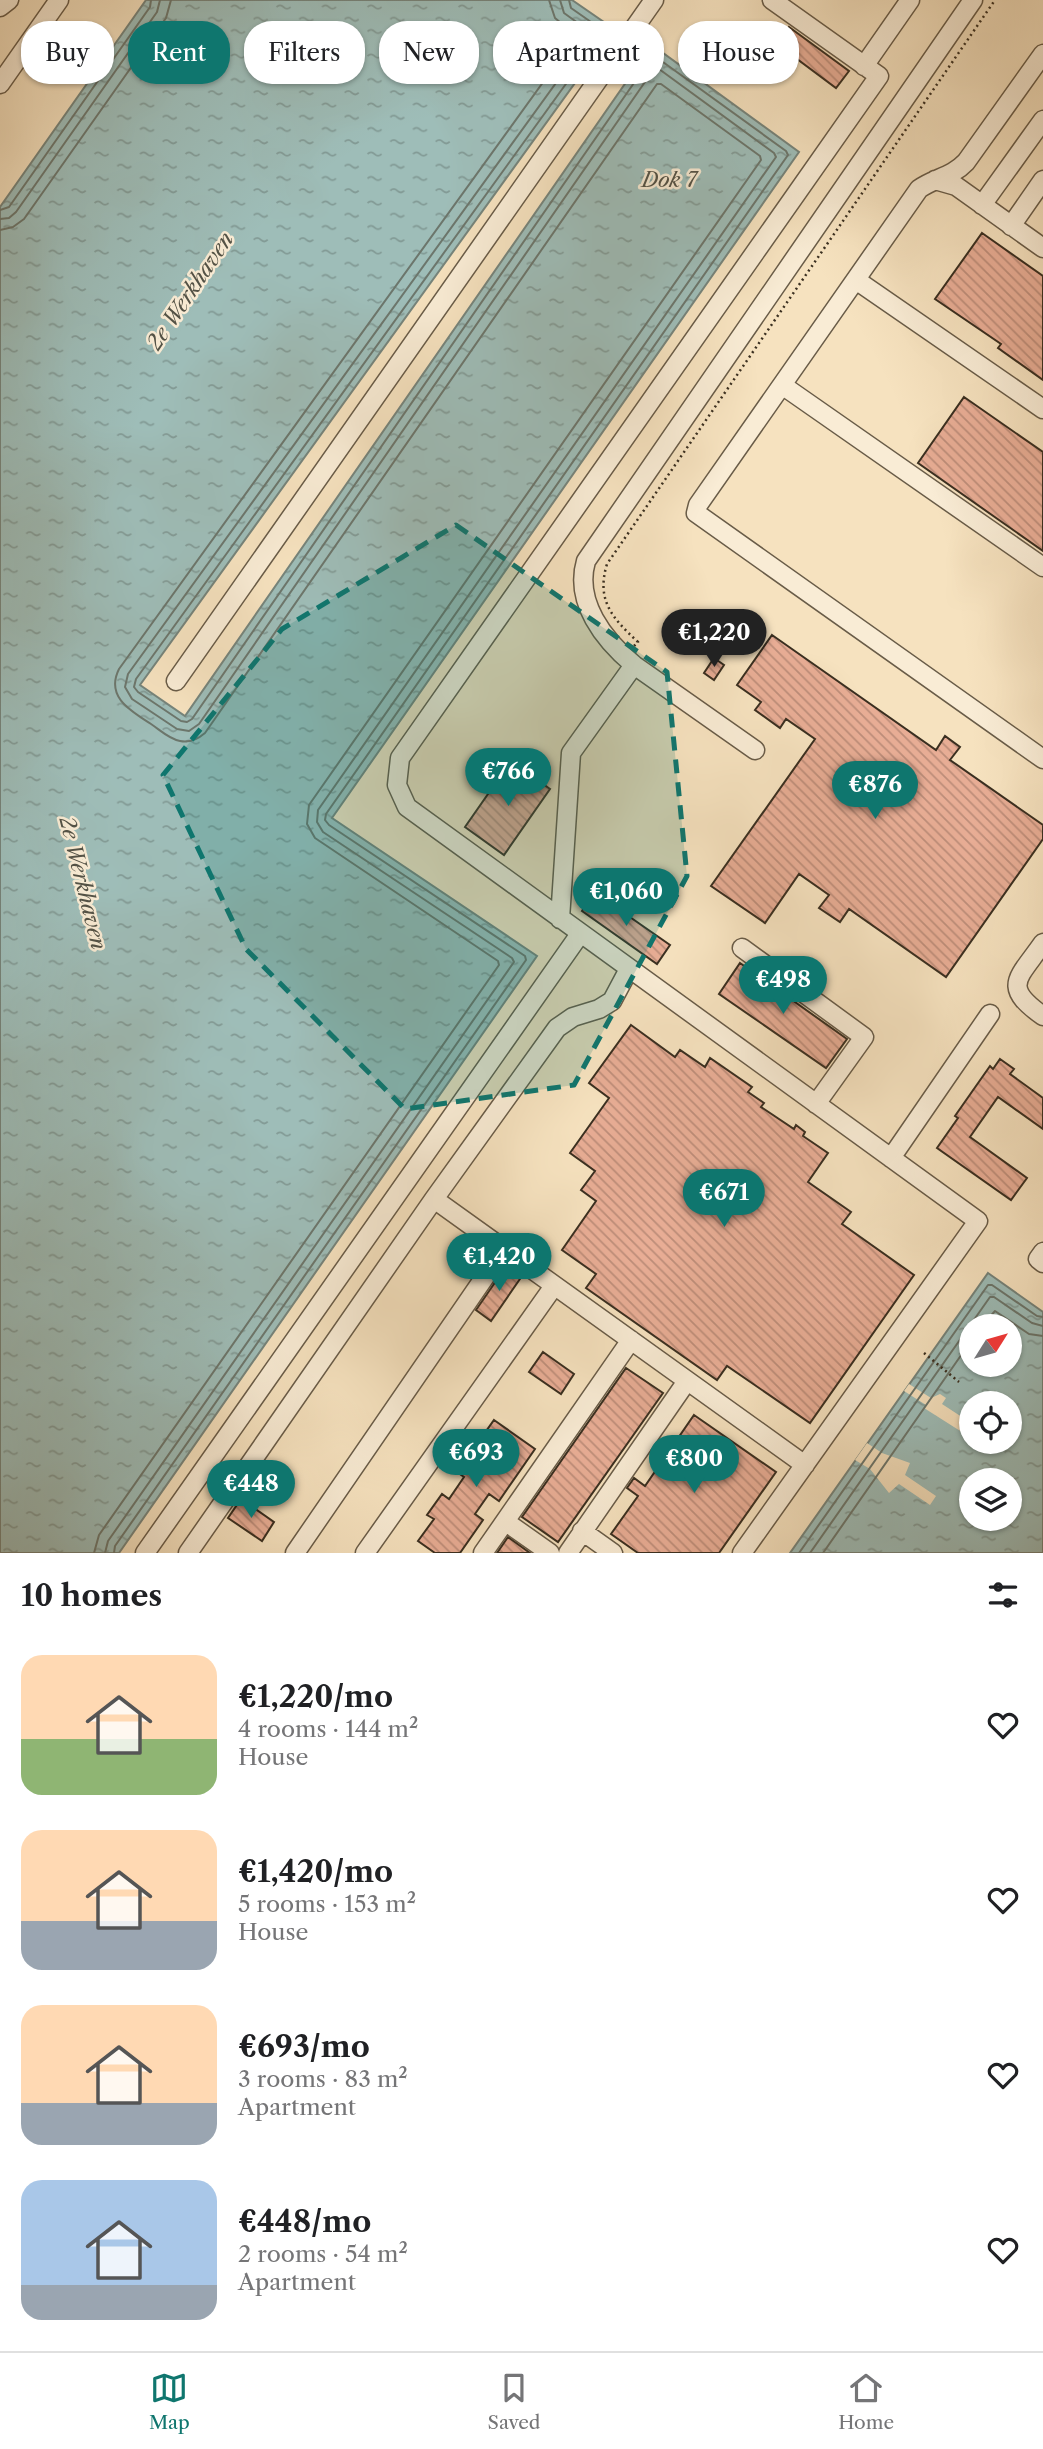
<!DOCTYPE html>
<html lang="en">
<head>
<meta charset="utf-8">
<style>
	body { margin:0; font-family:"Libre Caslon Text",serif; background:#f6f6f6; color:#202124; height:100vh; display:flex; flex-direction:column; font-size:26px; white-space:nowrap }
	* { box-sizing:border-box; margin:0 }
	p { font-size:23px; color:#757577 }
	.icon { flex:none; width:38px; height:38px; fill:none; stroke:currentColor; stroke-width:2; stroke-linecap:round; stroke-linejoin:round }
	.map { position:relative; height:1553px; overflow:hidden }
	.drawer { display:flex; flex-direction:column; background:#fff; flex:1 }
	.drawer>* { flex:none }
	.hud { position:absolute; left:21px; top:21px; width:1001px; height:63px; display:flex; gap:14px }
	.needle { width:46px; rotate:53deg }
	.buttons { position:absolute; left:959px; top:1314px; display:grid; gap:14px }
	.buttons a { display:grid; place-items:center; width:63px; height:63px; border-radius:50%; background:#fff; box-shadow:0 2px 5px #0004; font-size:35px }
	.price { position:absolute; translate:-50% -60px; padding:0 16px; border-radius:24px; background:#0f766e; color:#fff; font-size:23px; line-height:46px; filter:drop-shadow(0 2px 4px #0008) }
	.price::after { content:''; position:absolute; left:50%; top:42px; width:21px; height:16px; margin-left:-10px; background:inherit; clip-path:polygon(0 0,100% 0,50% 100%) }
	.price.current { background:#222; color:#fff }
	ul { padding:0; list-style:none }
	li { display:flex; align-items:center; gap:21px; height:175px; padding:0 21px }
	li span { display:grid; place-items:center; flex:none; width:196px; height:140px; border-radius:21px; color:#555 }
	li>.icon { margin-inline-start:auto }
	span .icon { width:84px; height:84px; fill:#fffc; stroke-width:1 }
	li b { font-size:30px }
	h2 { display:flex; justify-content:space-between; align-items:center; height:84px; padding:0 21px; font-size:30px }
	.pill { padding:0 24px; border-radius:28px; background:#fff; box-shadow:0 2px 5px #0004; font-size:24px; line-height:63px }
	.pill.current { background:#0f766e; color:#fff }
	.tab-bar { display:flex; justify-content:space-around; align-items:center; height:98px; border-top:2px solid #e0e0e0; background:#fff; font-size:19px; color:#757577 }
	.tab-bar a { display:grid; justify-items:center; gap:4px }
	.tab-bar .current { color:#0f766e }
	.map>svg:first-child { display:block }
	.water { fill:url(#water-ripples); stroke:#76847b; stroke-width:2; fill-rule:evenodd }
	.pier { fill:#f6e2bf }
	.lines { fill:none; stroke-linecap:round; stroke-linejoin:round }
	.shore { stroke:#6c766c; stroke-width:2 }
	.building { fill:url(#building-back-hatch); stroke:#3a2f20; stroke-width:2 }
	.minor-casing { stroke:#695c48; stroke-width:21 }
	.path { stroke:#3a2f20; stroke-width:2.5; stroke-dasharray:2 3.5; stroke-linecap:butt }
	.minor { stroke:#f9ecd5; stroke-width:18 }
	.marked { fill:#0f766e; fill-opacity:0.2; stroke:#0f766e; stroke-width:5; stroke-dasharray:14 9; stroke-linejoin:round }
	.labels { text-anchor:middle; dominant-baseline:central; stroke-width:5; stroke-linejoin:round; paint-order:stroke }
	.water-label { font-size:21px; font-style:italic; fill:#535246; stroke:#f9ecd5 }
</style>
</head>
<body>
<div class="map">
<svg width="1043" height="1553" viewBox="0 0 1043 1553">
	<defs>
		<pattern id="water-ripples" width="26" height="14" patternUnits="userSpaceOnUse" patternTransform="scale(1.75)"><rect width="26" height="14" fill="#9ebdb8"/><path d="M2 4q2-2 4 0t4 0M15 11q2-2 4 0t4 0" fill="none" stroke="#829a95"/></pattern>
		<pattern id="building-back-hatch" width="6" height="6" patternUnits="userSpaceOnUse" patternTransform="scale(1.75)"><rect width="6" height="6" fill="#e8ad95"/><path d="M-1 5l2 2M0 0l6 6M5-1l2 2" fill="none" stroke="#bd8d79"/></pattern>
	</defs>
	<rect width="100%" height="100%" fill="#f6e2bf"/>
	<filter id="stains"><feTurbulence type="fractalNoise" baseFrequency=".00286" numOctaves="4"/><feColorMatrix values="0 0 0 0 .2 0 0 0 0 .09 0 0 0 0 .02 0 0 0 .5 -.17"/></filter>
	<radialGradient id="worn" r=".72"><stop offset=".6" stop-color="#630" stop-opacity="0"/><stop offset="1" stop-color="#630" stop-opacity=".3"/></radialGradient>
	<!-- water -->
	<path class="water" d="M 146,0 L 572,0 L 614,29 L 140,685 L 185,716 L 652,45 L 799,152 L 332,818 L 537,956 L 119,1553 L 0,1553 L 0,207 Z
		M 988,1273 L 1043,1312 L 1043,1553 L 790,1553 ZM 971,1326 L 1010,1326 L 1010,1365 L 971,1365 ZM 971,1404 L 1010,1404 L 1010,1442 L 971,1442 ZM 971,1480 L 1010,1480 L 1010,1519 L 971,1519 Z"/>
	<!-- pier -->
	<path class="pier" d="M 909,1384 L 931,1398 L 940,1394 L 946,1398 L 942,1404 L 971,1423 L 971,1431 L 968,1429 L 965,1434 L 924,1408 L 926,1405 L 904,1391 Z
		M 867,1443 L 882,1453 L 910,1463 L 905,1475 L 936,1496 L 930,1505 L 899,1484 L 889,1493 L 870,1469 L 855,1460 Z"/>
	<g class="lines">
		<!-- shore -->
		<path class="shore" d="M 0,210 L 9,207 L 150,7 L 151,0
			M 0,219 L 9,218 L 16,212 L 157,12 L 160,0
			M 0,230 L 13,227 L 24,219 L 166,18 L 171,0
			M 982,1326 L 995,1311 L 1029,1334 L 1043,1336
			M 94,1553 L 99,1535 L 499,965 L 498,961 L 315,838 L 307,824 L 309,805 L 761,160 L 760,156 L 661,84 L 657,84 L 205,733 C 198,739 190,743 180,741 C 169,739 160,730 151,724 C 131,711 105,697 119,669 L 575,38 L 574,34 L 555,18 L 549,0
			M 105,1553 L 108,1541 L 514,962 L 512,958 L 323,832 L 317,822 L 318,810 L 776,157 L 774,153 L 659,69 L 654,69 L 199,724 L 189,731 L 177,729 L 132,699 L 125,687 L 128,674 L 590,36 L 589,31 L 564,13 L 560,0
			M 114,1553 L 115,1546 L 526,960 L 525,956 L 329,825 L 325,820 L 326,814 L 788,155 L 786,151 L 656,57 L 652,57 L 192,719 L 187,722 L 181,721 L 138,692 L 134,687 L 136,679 L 602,34 L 601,29 L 571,8 L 569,0
			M 799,1553 L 988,1285 L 992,1285 L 1037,1316 L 1043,1317
			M 810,1553 L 990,1297 L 994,1297 L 1032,1323 L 1043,1326
			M 823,1553 L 971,1341"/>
	</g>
	<!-- building -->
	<path class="building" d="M 789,27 L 849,71 L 836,88 L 777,44 Z
		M 982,233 L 1043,276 L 1043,380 L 998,348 L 1001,344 L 935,299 Z
		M 964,397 L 1043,452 L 1043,551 L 918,463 Z
		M 772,635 L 936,750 L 945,736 L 960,747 L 950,760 L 1043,825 L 1043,839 L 946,977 L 849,909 L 840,922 L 819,908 L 829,895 L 799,874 L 765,923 L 711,886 L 815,739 L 786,719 L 780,728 L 755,710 L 761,702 L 737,685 Z
		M 714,658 L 724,665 L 714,680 L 704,673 Z
		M 511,761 L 550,789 L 504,855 L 465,827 Z
		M 594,892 L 670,945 L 657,964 L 582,911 Z
		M 740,963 L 847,1039 L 826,1068 L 719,994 Z
		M 631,1025 L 675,1057 L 680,1050 L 705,1067 L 710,1058 L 752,1087 L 748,1092 L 764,1103 L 761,1107 L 794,1129 L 796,1125 L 805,1132 L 803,1136 L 828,1153 L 808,1182 L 851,1212 L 842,1224 L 914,1275 L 810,1423 L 727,1366 L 717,1380 L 586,1288 L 596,1274 L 562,1250 L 596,1201 L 581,1190 L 595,1171 L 570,1153 L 609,1098 L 589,1083 Z
		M 1000,1059 L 1014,1069 L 1010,1074 L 1043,1098 L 1043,1129 L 998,1097 L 970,1137 L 1027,1178 L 1011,1200 L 937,1148 L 958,1118 L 955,1116 L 990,1066 L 993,1069 Z
		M 507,1265 L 522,1276 L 491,1321 L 476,1310 Z
		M 543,1352 L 574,1374 L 561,1394 L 529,1372 Z
		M 626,1368 L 663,1393 L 558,1542 L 522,1517 Z
		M 694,1415 L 776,1472 L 719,1553 L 638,1553 L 611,1534 L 638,1496 L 627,1488 L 634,1478 L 645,1486 Z
		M 494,1420 L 535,1449 L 499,1501 L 489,1494 L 475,1514 L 483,1520 L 460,1553 L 435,1553 L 418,1541 L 434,1519 L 427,1515 L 442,1494 L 449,1499 L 464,1477 L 457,1472 Z
		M 241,1499 L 274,1522 L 262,1541 L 228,1518 Z
		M 508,1537 L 530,1553 L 497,1553 Z"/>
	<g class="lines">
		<!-- minor casing -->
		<g class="minor-casing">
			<path id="minor" d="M 0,7 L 9,0
				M 1043,54 L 966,162 C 952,177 934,178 919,189 L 698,505 L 696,513 L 1043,759
				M 864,66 L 910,0
				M 0,84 L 59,0
				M 935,180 L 956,186 L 1043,248
				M 982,205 L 1043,120
				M 1011,226 L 1043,180
				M 856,280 L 1043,409
				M 782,385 L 1043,567
				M 634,665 L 755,750
				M 176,681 L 654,0
				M 560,919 L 571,753 L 634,665 C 604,640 574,602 586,561 L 973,0
				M 1043,943 C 1018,979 1001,986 1043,1016
				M 742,948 L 864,1037 L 816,1104
				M 891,1158 L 990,1014
				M 434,1199 L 805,1465
				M 1043,1252 L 1038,1259 L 1043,1263
				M 506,1522 L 550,1553
				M 582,1531 L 613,1553
				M 145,1553 L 580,934
				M 188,1553 L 434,1199 L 557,1028 L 573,1017 L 599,1009 L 612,1001 L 629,969
				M 295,1553 L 504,1249
				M 365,1553 L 554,1286
				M 483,1553 L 631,1340
				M 568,1553 L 687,1381
				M 742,1553 L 978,1221 L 407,807 L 397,785 L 400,758 L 879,76 L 772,0"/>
		</g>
		<!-- path -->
		<path class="path" d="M 634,646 L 638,642 C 612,618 596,600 607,564 L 995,0
			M 924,1353 L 959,1382"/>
		<!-- minor -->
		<use href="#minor" class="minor"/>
	</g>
	<!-- marked area -->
	<path class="marked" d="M 456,525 L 667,672 L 687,876 L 574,1085 L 405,1109 L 246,949 L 163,775 L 282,629 Z"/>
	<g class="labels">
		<!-- water labels -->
		<g class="water-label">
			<text x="669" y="179">Dok 7</text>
			<text transform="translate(190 291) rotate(-56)">2e Werkhaven</text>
			<text transform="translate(83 883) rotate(76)">2e Werkhaven</text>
		</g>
	</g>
	<rect width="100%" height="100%" filter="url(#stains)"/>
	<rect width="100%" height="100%" fill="url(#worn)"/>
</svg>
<div class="buttons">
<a><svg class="needle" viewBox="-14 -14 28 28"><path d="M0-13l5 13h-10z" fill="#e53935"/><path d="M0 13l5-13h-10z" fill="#757577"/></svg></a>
<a><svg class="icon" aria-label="locate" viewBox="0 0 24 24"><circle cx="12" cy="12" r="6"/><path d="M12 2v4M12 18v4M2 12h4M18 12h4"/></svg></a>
<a><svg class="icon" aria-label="layers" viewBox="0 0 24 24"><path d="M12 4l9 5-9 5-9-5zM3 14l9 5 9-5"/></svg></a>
</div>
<b class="price current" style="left:714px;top:669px">€1,220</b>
<b class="price" style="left:508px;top:808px">€766</b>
<b class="price" style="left:875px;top:821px">€876</b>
<b class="price" style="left:626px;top:928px">€1,060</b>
<b class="price" style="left:783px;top:1016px">€498</b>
<b class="price" style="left:724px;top:1229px">€671</b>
<b class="price" style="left:499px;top:1293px">€1,420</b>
<b class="price" style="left:476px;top:1489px">€693</b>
<b class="price" style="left:694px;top:1495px">€800</b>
<b class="price" style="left:251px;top:1520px">€448</b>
<div class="hud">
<a class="pill">Buy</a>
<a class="pill current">Rent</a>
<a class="pill">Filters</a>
<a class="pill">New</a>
<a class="pill">Apartment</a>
<a class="pill">House</a>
</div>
</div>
<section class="drawer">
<h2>10 homes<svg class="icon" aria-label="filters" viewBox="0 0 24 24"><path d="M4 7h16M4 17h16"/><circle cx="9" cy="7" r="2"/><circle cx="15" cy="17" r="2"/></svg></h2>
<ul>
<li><span style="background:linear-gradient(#ffd9b3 60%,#8fb573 0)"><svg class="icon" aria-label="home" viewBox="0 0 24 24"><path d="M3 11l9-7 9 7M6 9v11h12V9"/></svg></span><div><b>€1,220/mo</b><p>4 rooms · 144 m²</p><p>House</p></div><svg class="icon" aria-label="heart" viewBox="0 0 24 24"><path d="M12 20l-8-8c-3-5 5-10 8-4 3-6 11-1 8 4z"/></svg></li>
<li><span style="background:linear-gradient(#ffd9b3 65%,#9aa5b1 0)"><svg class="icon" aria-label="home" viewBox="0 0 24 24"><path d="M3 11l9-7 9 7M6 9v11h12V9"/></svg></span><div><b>€1,420/mo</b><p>5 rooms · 153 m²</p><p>House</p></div><svg class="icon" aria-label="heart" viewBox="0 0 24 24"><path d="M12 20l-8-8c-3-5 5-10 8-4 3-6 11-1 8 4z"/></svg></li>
<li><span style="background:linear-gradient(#ffd9b3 70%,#9aa5b1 0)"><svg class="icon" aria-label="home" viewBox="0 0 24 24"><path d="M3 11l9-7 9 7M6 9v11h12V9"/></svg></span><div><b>€693/mo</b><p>3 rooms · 83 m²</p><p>Apartment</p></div><svg class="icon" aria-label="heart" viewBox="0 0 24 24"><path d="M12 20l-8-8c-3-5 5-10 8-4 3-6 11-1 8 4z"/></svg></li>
<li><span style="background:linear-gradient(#a9c7e8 75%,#9aa5b1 0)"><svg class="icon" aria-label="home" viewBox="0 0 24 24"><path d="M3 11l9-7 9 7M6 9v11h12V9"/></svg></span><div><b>€448/mo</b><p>2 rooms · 54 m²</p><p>Apartment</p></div><svg class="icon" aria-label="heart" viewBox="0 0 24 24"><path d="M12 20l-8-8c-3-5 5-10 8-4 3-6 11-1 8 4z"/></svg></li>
</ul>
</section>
<nav class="tab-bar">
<a class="current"><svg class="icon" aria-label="map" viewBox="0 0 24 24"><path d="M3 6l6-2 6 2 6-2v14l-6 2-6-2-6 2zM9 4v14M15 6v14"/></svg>Map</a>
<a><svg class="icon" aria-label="saved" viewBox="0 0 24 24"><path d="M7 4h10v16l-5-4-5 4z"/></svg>Saved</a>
<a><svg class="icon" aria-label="home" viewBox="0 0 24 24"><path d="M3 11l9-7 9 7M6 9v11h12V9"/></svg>Home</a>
</nav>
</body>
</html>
